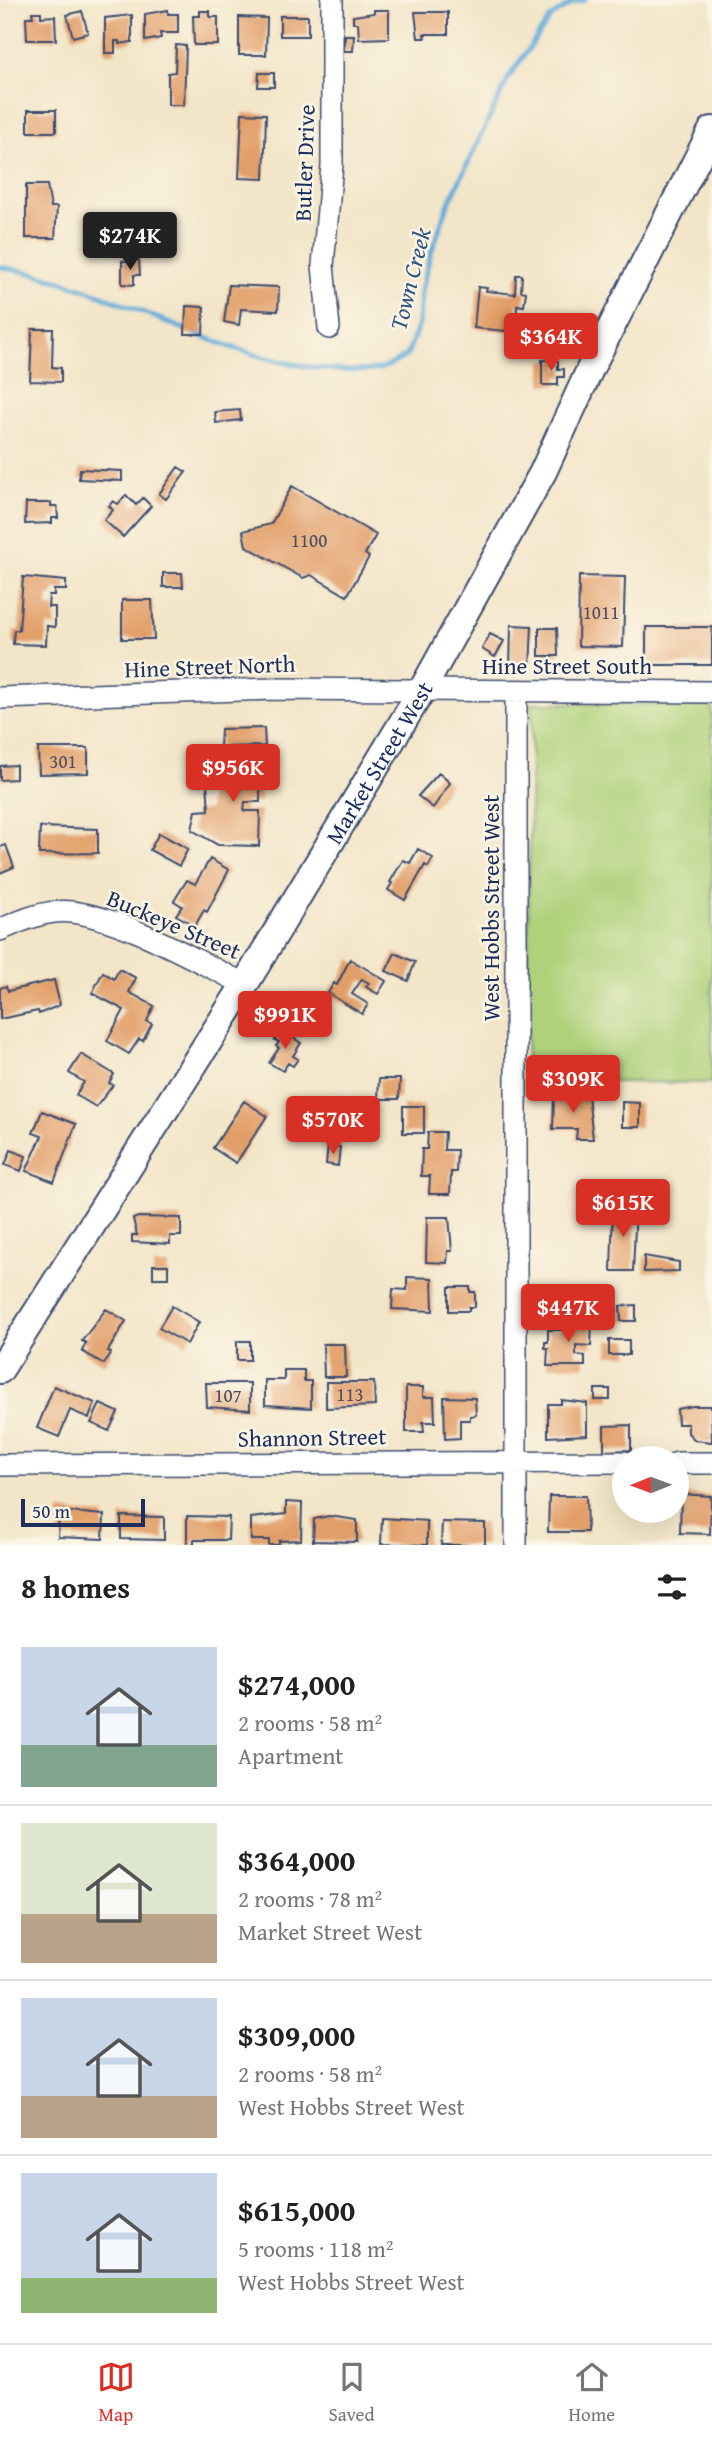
<!DOCTYPE html>
<html lang="en">
<head>
<meta charset="utf-8">
<style>
	body { margin:0; font-family:"Gentium Book Plus",serif; background:#f2f2f2; color:#222; height:100vh; display:flex; flex-direction:column; font-size:26px; white-space:nowrap }
	* { box-sizing:border-box; margin:0 }
	p { font-size:23px; color:#767676 }
	.icon { flex:none; width:38px; height:38px; fill:none; stroke:currentColor; stroke-width:2; stroke-linecap:round; stroke-linejoin:round }
	.map { position:relative; height:1545px; overflow:hidden }
	.panel { display:flex; flex-direction:column; background:#fff; flex:1 }
	.panel>* { flex:none }
	.needle { width:46px; rotate:269deg }
	.controls { position:absolute; left:612px; top:1446px; display:grid; gap:14px }
	.controls a { display:grid; place-items:center; width:77px; height:77px; border-radius:50%; background:#fff; box-shadow:0 7px 28px #0002; font-size:35px }
	.scale { position:absolute; left:21px; bottom:18px; width:124px; box-sizing:border-box; padding-left:7px; border:4px solid #1b2f5e; border-top:0; font-size:19px; line-height:24px; white-space:nowrap; color:#1b2f5e; -webkit-text-stroke:5px #fcf5e5; paint-order:stroke }
	.price { position:absolute; translate:-50% -60px; padding:0 16px; border-radius:7px; background:#d93025; color:#fff; font-size:23px; line-height:46px; filter:drop-shadow(0 2px 4px #0008) }
	.price::after { content:''; position:absolute; left:50%; top:42px; width:21px; height:16px; margin-left:-10px; background:inherit; clip-path:polygon(0 0,100% 0,50% 100%) }
	.price.current { background:#222; color:#fff }
	ul { padding:0; list-style:none }
	li { display:flex; align-items:center; gap:21px; height:175px; padding:0 21px }
	li+li { border-top:2px solid #e0e0e0 }
	li span { display:grid; place-items:center; flex:none; width:196px; height:140px; border-radius:0px; color:#555 }
	li>.icon { margin-inline-start:auto }
	span .icon { width:84px; height:84px; fill:#fffc; stroke-width:1 }
	li b { font-size:30px }
	h2 { display:flex; justify-content:space-between; align-items:center; height:84px; padding:0 21px; font-size:30px }
	.tabs { display:flex; justify-content:space-around; align-items:center; height:98px; border-top:2px solid #e0e0e0; background:#fff; font-size:19px; color:#767676 }
	.tabs a { display:grid; justify-items:center; gap:4px }
	.tabs .current { color:#d93025 }
	.map>svg:first-child { display:block }
	.green { fill:#aed17a; stroke:#64806c; stroke-width:2 }
	.lines { fill:none; stroke-linecap:round; stroke-linejoin:round }
	.stream { stroke:#63acda; stroke-width:5 }
	.building { fill:#e29e68 }
	.minor-casing { stroke:#3b4a6e; stroke-width:24 }
	.major-casing { stroke:#3b4a6e; stroke-width:30 }
	.minor { stroke:#fff; stroke-width:21 }
	.major { stroke:#fff; stroke-width:26 }
	.labels { text-anchor:middle; dominant-baseline:central; stroke-width:5; stroke-linejoin:round; paint-order:stroke }
	.number-label { font-size:19px; fill:#4d4b60 }
	.street-label { font-size:23px; fill:#1b2f5e; stroke:#fcf5e5 }
	.water-label { font-size:24px; font-style:italic; fill:#315483; stroke:#fcf5e5 }
</style>
</head>
<body>
<div class="map">
<svg width="712" height="1545" viewBox="0 0 712 1545">
	<rect width="100%" height="100%" fill="#fcf5e5"/>
	<filter id="ink" filterUnits="userSpaceOnUse"><feTurbulence type="fractalNoise" baseFrequency=".0143" numOctaves="2"/><feDisplacementMap in="SourceGraphic" scale="14" xChannelSelector="R" yChannelSelector="G"/><feConvolveMatrix kernelMatrix="1 2 1 2 8 2 1 2 1" color-interpolation-filters="sRGB"/></filter>
	<filter id="wash" filterUnits="userSpaceOnUse"><feTurbulence type="fractalNoise" baseFrequency=".00686" numOctaves="4" result="noise"/><feDisplacementMap in="SourceGraphic" scale="28" xChannelSelector="R" yChannelSelector="G"/><feGaussianBlur stdDeviation="1.57" result="paint"/><feColorMatrix in="noise" values="0 0 0 0 0 0 0 0 0 0 0 0 0 0 0 0 0 1.4 0 .05"/><feComposite in="paint" operator="in"/></filter>
	<g filter="url(#wash)">
		<rect width="100%" height="100%" fill="#f2e5c8"/>
		<!-- green -->
		<path class="green" d="M 532,703 L 712,705 L 712,1083 L 526,1081 Z"/>
		<g class="lines">
			<!-- stream -->
			<path class="stream" d="M 0,267 C 114,284 210,358 326,369 C 343,371 362,372 379,369 C 389,367 399,360 407,355 L 419,324 L 421,291 L 430,256 L 447,207 L 509,77 L 551,17 L 572,3 L 585,0"/>
		</g>
		<g id="blocks">
			<!-- building -->
			<path class="building" d="M 168,10 L 168,14 L 178,14 L 178,33 L 160,33 L 161,38 L 145,41 L 145,14 Z
				M 374,10 L 389,10 L 389,38 L 359,39 L 358,23 L 353,23 L 353,16 L 374,13 Z
				M 82,11 L 88,33 L 73,37 L 67,15 Z
				M 200,11 L 210,11 L 210,17 L 218,17 L 218,45 L 194,45 L 193,16 L 200,16 Z
				M 32,12 L 41,12 L 41,17 L 55,16 L 56,40 L 27,40 L 26,17 L 33,17 Z
				M 415,12 L 448,12 L 448,34 L 424,34 L 425,38 L 418,38 Z
				M 132,15 L 132,42 L 119,44 L 119,41 L 115,41 L 115,53 L 105,53 L 105,18 Z
				M 280,16 L 308,16 L 308,36 L 280,36 Z
				M 239,17 L 267,18 L 266,55 L 239,55 Z
				M 345,35 L 354,35 L 353,51 L 344,51 Z
				M 176,45 L 186,46 L 184,105 L 168,105 L 168,73 L 175,72 Z
				M 259,73 L 274,73 L 274,87 L 258,87 Z
				M 28,110 L 56,110 L 56,132 L 28,132 Z
				M 242,113 L 266,114 L 264,179 L 239,178 Z
				M 26,185 L 47,185 L 51,207 L 57,207 L 55,238 L 26,238 Z
				M 139,260 L 140,275 L 134,275 L 134,285 L 122,284 L 122,261 Z
				M 516,275 L 522,275 L 521,291 L 526,292 L 524,306 L 517,305 L 516,332 L 474,328 L 478,287 L 487,288 L 486,291 L 515,294 Z
				M 229,285 L 279,287 L 278,311 L 241,309 L 239,325 L 224,322 Z
				M 186,306 L 204,307 L 203,334 L 185,334 Z
				M 32,329 L 53,329 L 52,367 L 61,368 L 61,382 L 30,381 Z
				M 542,360 L 558,361 L 558,369 L 564,369 L 564,377 L 558,377 L 558,385 L 542,385 Z
				M 240,410 L 241,420 L 216,423 L 215,412 Z
				M 178,467 L 186,472 L 166,499 L 159,494 Z
				M 80,469 L 122,471 L 122,481 L 79,479 Z
				M 292,486 L 376,535 L 365,554 L 369,557 L 347,596 L 311,575 L 303,578 L 246,546 L 243,531 L 271,524 Z
				M 126,495 L 136,505 L 143,498 L 151,506 L 123,537 L 104,520 L 113,510 L 109,506 L 113,501 L 118,504 Z
				M 26,503 L 51,503 L 51,506 L 57,506 L 58,518 L 52,518 L 52,523 L 25,524 Z
				M 163,573 L 182,573 L 183,587 L 163,587 Z
				M 579,576 L 625,577 L 623,647 L 578,646 Z
				M 23,577 L 66,581 L 66,590 L 54,590 L 54,595 L 49,595 L 48,607 L 55,607 L 55,627 L 47,626 L 46,645 L 13,644 L 14,630 L 19,630 Z
				M 122,600 L 152,600 L 154,639 L 122,639 Z
				M 511,625 L 532,626 L 530,668 L 510,668 Z
				M 646,627 L 712,627 L 712,665 L 646,665 Z
				M 539,628 L 557,628 L 558,656 L 539,656 Z
				M 490,634 L 504,641 L 495,657 L 482,649 Z
				M 264,728 L 265,746 L 220,747 L 221,729 Z
				M 38,748 L 88,748 L 88,773 L 39,774 Z
				M 240,754 L 261,754 L 260,802 L 245,802 L 244,811 L 260,811 L 259,846 L 218,845 L 192,830 L 196,811 L 209,810 L 207,783 L 221,783 L 221,759 L 240,759 Z
				M 16,765 L 16,779 L 0,780 L 0,766 Z
				M 439,773 L 450,783 L 433,808 L 418,796 Z
				M 40,827 L 98,829 L 98,853 L 39,854 Z
				M 159,833 L 188,849 L 179,866 L 150,850 Z
				M 6,845 L 14,867 L 0,873 L 0,847 Z
				M 418,849 L 433,858 L 428,867 L 425,865 L 405,900 L 388,890 L 392,883 L 390,882 L 403,860 L 410,863 Z
				M 210,859 L 229,870 L 207,912 L 204,910 L 195,926 L 176,915 L 182,906 L 174,901 L 187,880 L 195,884 Z
				M 395,953 L 415,962 L 408,981 L 386,971 Z
				M 350,959 L 386,981 L 378,994 L 366,987 L 369,983 L 362,979 L 352,994 L 368,1004 L 362,1014 L 328,993 L 334,983 L 337,985 Z
				M 119,969 L 136,978 L 129,992 L 154,1006 L 147,1021 L 152,1024 L 143,1041 L 139,1039 L 129,1054 L 107,1041 L 124,1010 L 92,993 L 103,972 L 114,979 Z
				M 54,980 L 60,1005 L 39,1014 L 38,1011 L 0,1019 L 0,988 L 6,986 L 8,991 Z
				M 281,1030 L 301,1043 L 293,1056 L 298,1059 L 293,1066 L 288,1063 L 283,1071 L 269,1063 L 279,1048 L 276,1046 L 279,1042 L 275,1040 Z
				M 81,1054 L 114,1074 L 109,1083 L 113,1085 L 96,1107 L 76,1095 L 84,1082 L 69,1073 Z
				M 379,1079 L 400,1079 L 399,1099 L 378,1099 Z
				M 554,1095 L 588,1095 L 593,1139 L 576,1139 L 577,1129 L 553,1129 Z
				M 244,1101 L 267,1116 L 236,1163 L 213,1148 Z
				M 622,1102 L 640,1103 L 640,1127 L 622,1127 Z
				M 403,1106 L 424,1106 L 424,1133 L 403,1133 Z
				M 42,1111 L 76,1124 L 54,1182 L 26,1171 L 42,1136 L 33,1133 Z
				M 428,1132 L 445,1132 L 444,1150 L 457,1150 L 456,1172 L 451,1172 L 450,1194 L 429,1194 L 430,1176 L 421,1176 L 422,1149 L 427,1149 Z
				M 328,1145 L 340,1147 L 338,1166 L 326,1164 Z
				M 11,1150 L 26,1156 L 21,1171 L 5,1165 Z
				M 613,1206 L 636,1207 L 633,1271 L 611,1271 Z
				M 138,1217 L 181,1218 L 181,1236 L 170,1236 L 170,1244 L 132,1242 L 132,1235 L 137,1235 L 133,1219 Z
				M 427,1217 L 449,1217 L 452,1251 L 448,1251 L 447,1263 L 426,1262 Z
				M 644,1256 L 679,1262 L 679,1271 L 644,1272 Z
				M 153,1265 L 168,1265 L 168,1278 L 153,1278 Z
				M 407,1277 L 432,1278 L 433,1311 L 392,1309 L 393,1289 L 407,1290 Z
				M 449,1287 L 470,1287 L 470,1292 L 475,1292 L 475,1307 L 469,1307 L 469,1311 L 449,1311 Z
				M 636,1305 L 636,1321 L 621,1321 L 620,1306 Z
				M 172,1306 L 199,1322 L 187,1344 L 159,1328 Z
				M 106,1309 L 126,1321 L 108,1351 L 111,1353 L 104,1364 L 82,1351 L 86,1343 L 82,1341 Z
				M 565,1322 L 592,1323 L 591,1346 L 576,1345 L 576,1355 L 585,1356 L 585,1366 L 547,1366 L 548,1348 L 545,1348 L 545,1342 L 548,1342 L 548,1330 L 565,1330 Z
				M 609,1340 L 629,1340 L 629,1355 L 609,1355 Z
				M 237,1341 L 250,1341 L 250,1360 L 237,1360 Z
				M 323,1344 L 345,1344 L 346,1377 L 324,1377 Z
				M 284,1370 L 304,1370 L 304,1381 L 311,1381 L 311,1408 L 265,1405 L 265,1380 L 284,1380 Z
				M 326,1382 L 374,1382 L 375,1406 L 326,1408 Z
				M 206,1383 L 250,1383 L 250,1410 L 207,1407 Z
				M 54,1386 L 95,1403 L 89,1418 L 70,1410 L 59,1437 L 37,1428 Z
				M 406,1387 L 423,1387 L 423,1397 L 434,1397 L 435,1422 L 423,1422 L 424,1432 L 406,1432 Z
				M 595,1389 L 610,1389 L 610,1400 L 595,1400 Z
				M 444,1397 L 475,1398 L 476,1415 L 470,1416 L 470,1420 L 460,1420 L 460,1438 L 445,1439 Z
				M 561,1400 L 587,1403 L 587,1435 L 548,1437 L 548,1404 L 561,1404 Z
				M 100,1404 L 118,1412 L 109,1431 L 91,1423 Z
				M 693,1406 L 711,1406 L 712,1442 L 695,1440 L 688,1433 L 688,1424 L 678,1424 L 677,1409 Z
				M 631,1425 L 631,1450 L 604,1451 L 604,1426 Z
				M 681,1494 L 711,1496 L 710,1534 L 680,1533 Z
				M 549,1496 L 586,1496 L 587,1532 L 548,1532 Z
				M 286,1502 L 302,1503 L 301,1540 L 279,1541 L 279,1545 L 269,1545 L 269,1540 L 251,1540 L 251,1518 L 286,1514 Z
				M 59,1511 L 104,1515 L 103,1539 L 58,1537 Z
				M 121,1516 L 164,1517 L 164,1540 L 121,1539 Z
				M 187,1516 L 229,1517 L 228,1540 L 194,1540 L 194,1545 L 187,1545 Z
				M 329,1516 L 357,1520 L 357,1542 L 313,1541 L 314,1519 Z
				M 382,1518 L 427,1521 L 427,1545 L 381,1544 Z
				M 442,1522 L 485,1523 L 485,1545 L 441,1545 Z"/>
		</g>
	</g>
	<g filter="url(#ink)">
		<use href="#blocks" fill-opacity="0" stroke="#3b4a6e" stroke-width="2"/>
		<g class="lines">
			<!-- minor casing -->
			<g class="minor-casing">
				<path id="minor" d="M 329,328 L 323,265 L 332,165 L 332,0
					M 0,698 L 274,689 L 712,692
					M 0,930 C 22,920 48,909 72,912 C 129,920 193,960 245,984
					M 677,1463 L 712,1463
					M 0,1465 L 625,1462
					M 516,1545 L 516,692"/>
			</g>
			<!-- major casing -->
			<g class="major-casing">
				<g id="major">
					<path id="s1" d="M 0,1370 L 245,984 L 422,690 L 543,472 L 591,367 L 712,130"/>
				</g>
			</g>
			<!-- minor -->
			<use href="#minor" class="minor"/>
			<!-- major -->
			<use href="#major" class="major"/>
		</g>
	</g>
	<g class="labels">
		<!-- number labels -->
		<g class="number-label">
			<text x="309" y="540">1100</text>
			<text x="601" y="612">1011</text>
			<text x="63" y="761">301</text>
			<text x="350" y="1394">113</text>
			<text x="228" y="1395">107</text>
		</g>
		<!-- street labels -->
		<g class="street-label">
			<text transform="translate(304 163) rotate(-88)">Butler Drive</text>
			<text x="567" y="665">Hine Street South</text>
			<text transform="translate(210 666) rotate(-2)">Hine Street North</text>
			<text stroke="none"><textPath href="#s1" startOffset="716">Market Street West</textPath></text>
			<text transform="translate(490 908) rotate(-90)">West Hobbs Street West</text>
			<text transform="translate(174 924) rotate(23)">Buckeye Street</text>
			<text transform="translate(312 1437) rotate(-1)">Shannon Street</text>
		</g>
		<!-- water labels -->
		<g class="water-label">
			<text transform="translate(410 279) rotate(-76)">Town Creek</text>
		</g>
	</g>
</svg>
<div class="controls">
<a><svg class="needle" viewBox="-14 -14 28 28"><path d="M0-13l5 13h-10z" fill="#e53935"/><path d="M0 13l5-13h-10z" fill="#767676"/></svg></a>
</div>
<div class="scale">50 m</div>
<b class="price current" style="left:130px;top:272px">$274K</b>
<b class="price" style="left:551px;top:373px">$364K</b>
<b class="price" style="left:233px;top:804px">$956K</b>
<b class="price" style="left:285px;top:1051px">$991K</b>
<b class="price" style="left:573px;top:1115px">$309K</b>
<b class="price" style="left:333px;top:1156px">$570K</b>
<b class="price" style="left:623px;top:1239px">$615K</b>
<b class="price" style="left:568px;top:1344px">$447K</b>
</div>
<section class="panel">
<h2>8 homes<svg class="icon" aria-label="filters" viewBox="0 0 24 24"><path d="M4 7h16M4 17h16"/><circle cx="9" cy="7" r="2"/><circle cx="15" cy="17" r="2"/></svg></h2>
<ul>
<li><span style="background:linear-gradient(#c9d6e8 70%,#7fa58c 0)"><svg class="icon" aria-label="home" viewBox="0 0 24 24"><path d="M3 11l9-7 9 7M6 9v11h12V9"/></svg></span><div><b>$274,000</b><p>2 rooms · 58 m²</p><p>Apartment</p></div></li>
<li><span style="background:linear-gradient(#dfe7d0 65%,#b9a48a 0)"><svg class="icon" aria-label="home" viewBox="0 0 24 24"><path d="M3 11l9-7 9 7M6 9v11h12V9"/></svg></span><div><b>$364,000</b><p>2 rooms · 78 m²</p><p>Market Street West</p></div></li>
<li><span style="background:linear-gradient(#c9d6e8 70%,#b9a48a 0)"><svg class="icon" aria-label="home" viewBox="0 0 24 24"><path d="M3 11l9-7 9 7M6 9v11h12V9"/></svg></span><div><b>$309,000</b><p>2 rooms · 58 m²</p><p>West Hobbs Street West</p></div></li>
<li><span style="background:linear-gradient(#c9d6e8 75%,#8fb573 0)"><svg class="icon" aria-label="home" viewBox="0 0 24 24"><path d="M3 11l9-7 9 7M6 9v11h12V9"/></svg></span><div><b>$615,000</b><p>5 rooms · 118 m²</p><p>West Hobbs Street West</p></div></li>
</ul>
</section>
<nav class="tabs">
<a class="current"><svg class="icon" aria-label="map" viewBox="0 0 24 24"><path d="M3 6l6-2 6 2 6-2v14l-6 2-6-2-6 2zM9 4v14M15 6v14"/></svg>Map</a>
<a><svg class="icon" aria-label="saved" viewBox="0 0 24 24"><path d="M7 4h10v16l-5-4-5 4z"/></svg>Saved</a>
<a><svg class="icon" aria-label="home" viewBox="0 0 24 24"><path d="M3 11l9-7 9 7M6 9v11h12V9"/></svg>Home</a>
</nav>
</body>
</html>
